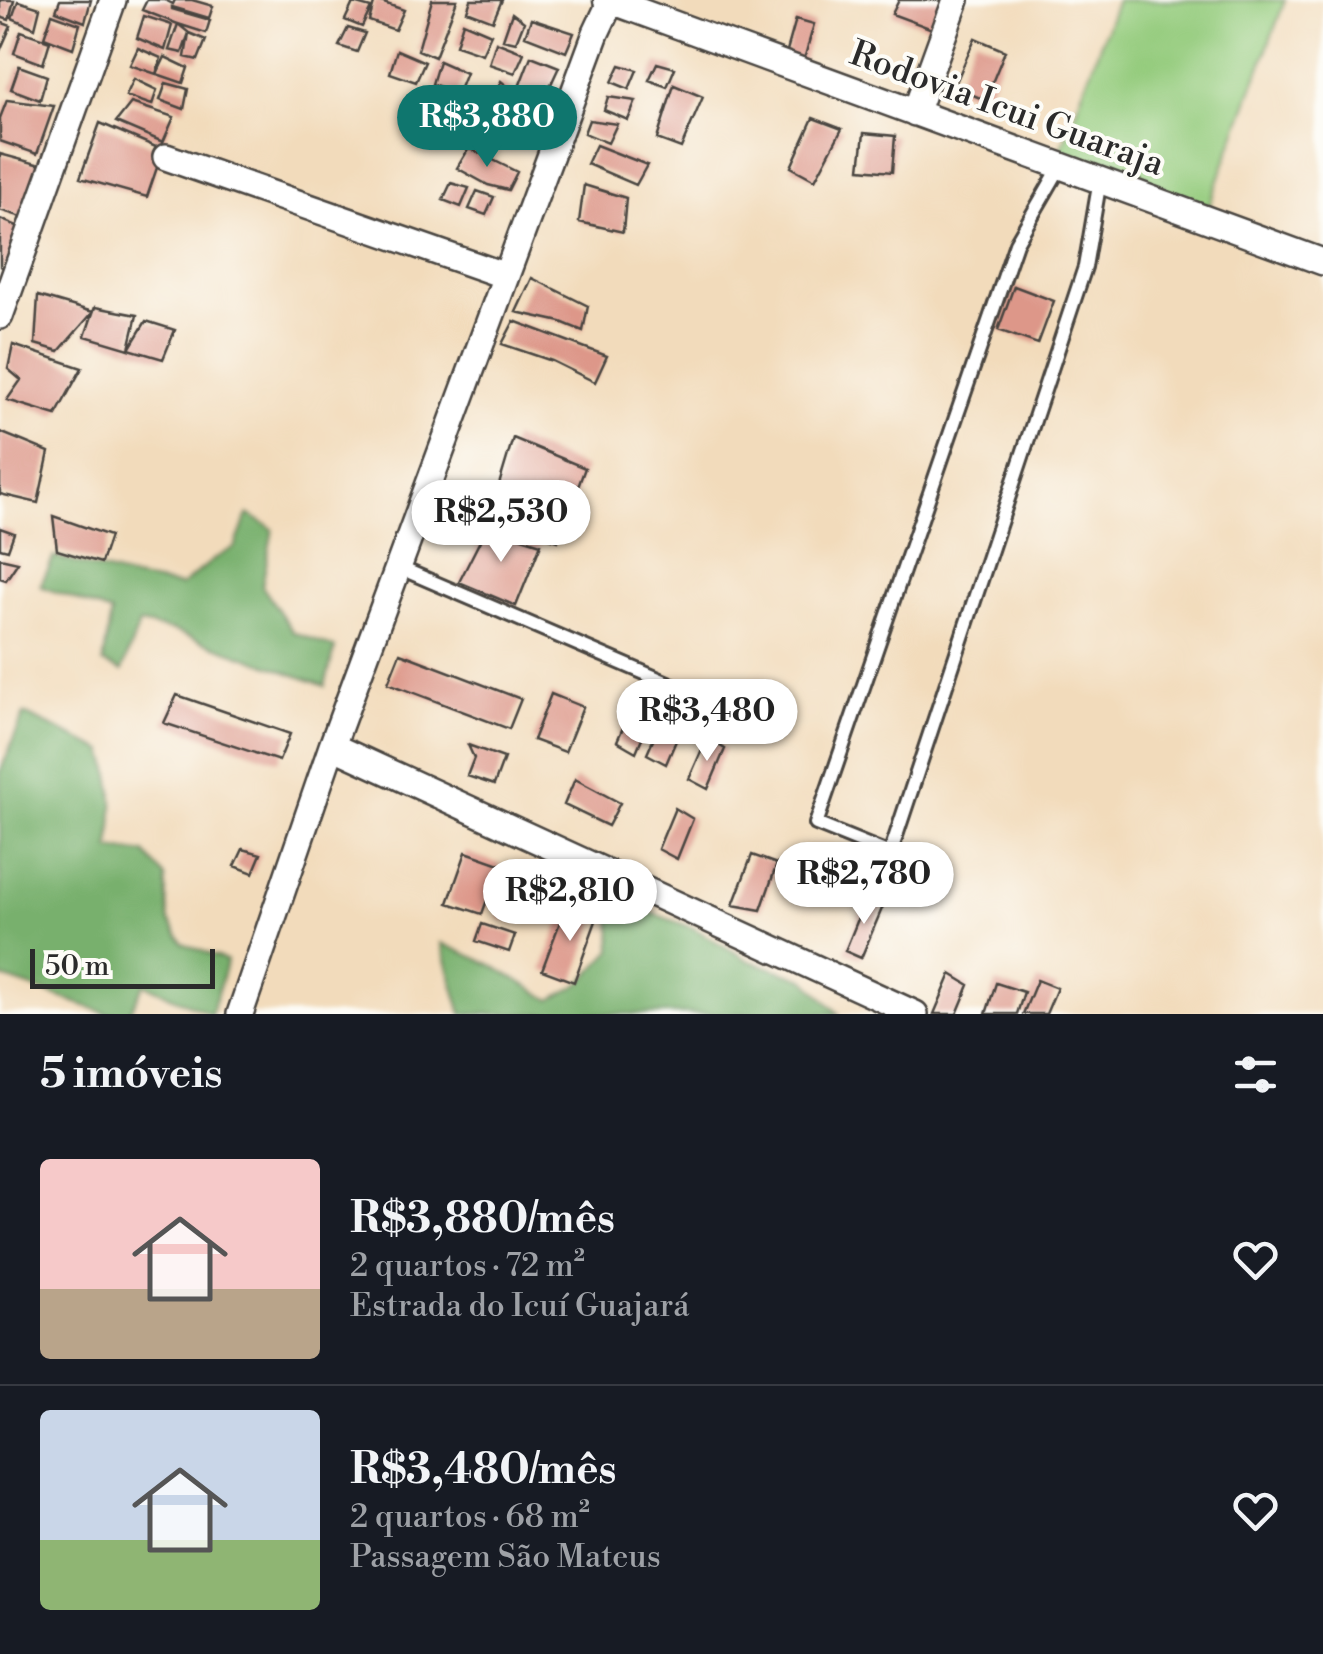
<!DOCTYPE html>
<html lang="pt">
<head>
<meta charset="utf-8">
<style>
	body { margin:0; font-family:"Libre Bodoni",serif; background:#242831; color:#f1f3f6; height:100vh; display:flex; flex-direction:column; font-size:38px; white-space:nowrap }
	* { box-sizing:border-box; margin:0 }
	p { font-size:32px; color:#9ea1a6 }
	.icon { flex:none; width:55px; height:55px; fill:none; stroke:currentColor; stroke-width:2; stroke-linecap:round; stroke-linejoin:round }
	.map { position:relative; height:1014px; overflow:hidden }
	.drawer { display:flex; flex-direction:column; background:#171b24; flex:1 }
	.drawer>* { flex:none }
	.scale { position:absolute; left:30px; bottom:25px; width:185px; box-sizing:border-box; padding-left:10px; border:5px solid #2b2b2b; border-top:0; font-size:28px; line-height:35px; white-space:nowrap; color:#2b2b2b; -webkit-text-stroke:8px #fdfcf7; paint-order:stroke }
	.price { position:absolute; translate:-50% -85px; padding:0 22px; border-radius:35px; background:#fff; color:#222; font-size:32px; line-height:65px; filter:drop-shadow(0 2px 5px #0008) }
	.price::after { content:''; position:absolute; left:50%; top:60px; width:30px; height:22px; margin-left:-15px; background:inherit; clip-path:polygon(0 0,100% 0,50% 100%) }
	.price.active { background:#0f766e; color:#fff }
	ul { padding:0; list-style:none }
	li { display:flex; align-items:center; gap:30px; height:250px; padding:0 40px }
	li+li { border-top:2px solid #363941 }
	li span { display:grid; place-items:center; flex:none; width:280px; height:200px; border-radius:10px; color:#555 }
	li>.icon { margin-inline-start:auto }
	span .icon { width:120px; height:120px; fill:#fffc; stroke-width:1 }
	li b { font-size:42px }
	h2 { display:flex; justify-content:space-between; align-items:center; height:120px; padding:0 40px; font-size:42px }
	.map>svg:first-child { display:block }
	.green { fill:#95cc7e; stroke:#607c54; stroke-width:2.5 }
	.forest { fill:#78b06d; stroke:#526e4c; stroke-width:2.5 }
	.building { fill:#dd9789 }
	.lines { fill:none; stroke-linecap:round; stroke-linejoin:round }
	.service-casing { stroke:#494541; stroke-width:18 }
	.minor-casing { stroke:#494541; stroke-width:30 }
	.tertiary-casing { stroke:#494541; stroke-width:35 }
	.service { stroke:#fff; stroke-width:12 }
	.minor { stroke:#fff; stroke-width:25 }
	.tertiary { stroke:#fff; stroke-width:30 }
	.labels { text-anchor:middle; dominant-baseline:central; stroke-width:8; stroke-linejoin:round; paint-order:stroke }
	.street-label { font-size:35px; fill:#2b2b2b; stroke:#fdfcf7 }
</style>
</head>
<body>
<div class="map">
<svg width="1323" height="1014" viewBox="0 0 1323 1014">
	<rect width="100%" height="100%" fill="#fdfcf7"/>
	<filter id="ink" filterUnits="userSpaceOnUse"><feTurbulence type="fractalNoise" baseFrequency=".01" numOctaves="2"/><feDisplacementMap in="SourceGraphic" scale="20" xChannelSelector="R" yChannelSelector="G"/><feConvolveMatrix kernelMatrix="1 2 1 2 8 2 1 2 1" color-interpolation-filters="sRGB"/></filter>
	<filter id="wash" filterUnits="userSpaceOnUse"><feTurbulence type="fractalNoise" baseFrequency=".0048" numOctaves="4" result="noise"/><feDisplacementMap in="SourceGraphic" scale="40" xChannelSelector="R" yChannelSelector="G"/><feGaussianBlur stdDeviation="2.25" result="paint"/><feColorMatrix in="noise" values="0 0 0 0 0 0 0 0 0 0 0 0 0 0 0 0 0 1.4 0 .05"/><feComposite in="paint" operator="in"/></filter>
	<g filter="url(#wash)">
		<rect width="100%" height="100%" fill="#f2dbbb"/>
		<!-- green -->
		<path class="green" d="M 1117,0 L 1285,0 L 1208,209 L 1058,157 Z"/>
		<!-- forest -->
		<path class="forest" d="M 248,514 L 273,529 L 262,586 L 293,632 L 335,648 L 325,686 L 171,630 L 139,624 L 122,671 L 103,663 L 111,613 L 40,586 L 54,557 L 133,578 L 181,586 L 214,559 L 235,547 Z
			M 24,714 L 104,751 C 116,787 114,812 110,849 L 145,853 L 165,877 L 169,921 L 183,943 L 227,961 L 211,1014 L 144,984 L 129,1014 L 109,1014 L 0,977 L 0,772 Z
			M 611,898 L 693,928 L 750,961 L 805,979 L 839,1014 L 462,1014 L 441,943 L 492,965 L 551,1000 L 581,983 L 612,950 Z"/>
		<g id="blocks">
			<!-- building -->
			<path class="building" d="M 0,0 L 14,0 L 9,20 L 0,17 Z
				M 60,0 L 91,0 L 85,22 L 56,11 Z
				M 147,0 L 165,0 L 173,4 L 175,0 L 192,0 L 213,6 L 209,18 L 172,7 L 172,9 L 210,20 L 206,33 L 178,24 L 189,33 L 206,40 L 198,60 L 185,57 L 189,33 L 182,53 L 169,50 L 178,24 L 142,10 Z
				M 375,0 L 404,10 L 395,30 L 369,21 Z
				M 432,0 L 457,0 L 435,57 L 418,50 Z
				M 471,0 L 502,0 L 493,21 L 467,11 Z
				M 899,0 L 943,0 L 932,29 L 892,14 Z
				M 18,1 L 40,8 L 35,28 L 12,18 Z
				M 353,3 L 371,8 L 362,27 L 345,20 Z
				M 512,13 L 524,22 L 516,42 L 503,39 Z
				M 52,14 L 80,24 L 73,48 L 44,37 Z
				M 144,16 L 172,25 L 165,50 L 137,38 Z
				M 531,19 L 574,33 L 566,52 L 525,36 Z
				M 796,19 L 814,24 L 803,63 L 785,58 Z
				M 0,22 L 11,26 L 0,51 Z
				M 463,22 L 491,34 L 482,54 L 456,45 Z
				M 348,28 L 365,33 L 357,52 L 339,46 Z
				M 21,31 L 50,41 L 43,64 L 14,53 Z
				M 975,38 L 1005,51 L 985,100 L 954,87 Z
				M 496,42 L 524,53 L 515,73 L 489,64 Z
				M 138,48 L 161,58 L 156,74 L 130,65 Z
				M 397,50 L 425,62 L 416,82 L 390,73 Z
				M 531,56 L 559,67 L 546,95 L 519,87 Z
				M 165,57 L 188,68 L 183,83 L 157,74 Z
				M 439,61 L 466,73 L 458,93 L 432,84 Z
				M 657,63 L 675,68 L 667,87 L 649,80 Z
				M 620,65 L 637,70 L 629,89 L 612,82 Z
				M 19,66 L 47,76 L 40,100 L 11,89 Z
				M 134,79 L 157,90 L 152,105 L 126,96 Z
				M 501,81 L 512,90 L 505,109 L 491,106 Z
				M 166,83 L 188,89 L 184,109 L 160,100 Z
				M 674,85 L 703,97 L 681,148 L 657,139 Z
				M 515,97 L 551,108 L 545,127 L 506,114 Z
				M 608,97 L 636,101 L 628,120 L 604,110 Z
				M 7,100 L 54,106 L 37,154 L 0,141 L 0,118 Z
				M 131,103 L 174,117 L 163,142 L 116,122 Z
				M 813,118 L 842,129 L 815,180 L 791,167 Z
				M 589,120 L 617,124 L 608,143 L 584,133 Z
				M 100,123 L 163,150 L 147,197 L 80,178 Z
				M 864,133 L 895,136 L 892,172 L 860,169 Z
				M 596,145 L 647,165 L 636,185 L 587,164 Z
				M 469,148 L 517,172 L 508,190 L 488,185 L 457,168 Z
				M 0,154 L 41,165 L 25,218 L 0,210 Z
				M 451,183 L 469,188 L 461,207 L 443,200 Z
				M 584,185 L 626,198 L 623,232 L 579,222 Z
				M 477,191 L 494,197 L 486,215 L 469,209 Z
				M 0,219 L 22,228 L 5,268 L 0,266 Z
				M 532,278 L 588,306 L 583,331 L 561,322 L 516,312 Z
				M 1014,286 L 1054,301 L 1038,344 L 998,330 Z
				M 38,296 L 93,312 L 59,351 L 35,344 Z
				M 95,307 L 137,315 L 129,349 L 85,336 Z
				M 146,321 L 175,330 L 163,359 L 129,349 Z
				M 514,321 L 607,356 L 595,382 L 552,361 L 502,344 Z
				M 13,345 L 82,368 L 56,415 L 7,400 L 21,380 L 8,369 Z
				M 0,432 L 49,452 L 38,503 L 0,494 Z
				M 513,438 L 585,468 L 558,541 L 489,518 Z
				M 53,516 L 110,536 L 101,563 L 57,550 Z
				M 487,527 L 541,544 L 516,606 L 459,582 Z
				M 0,528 L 14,533 L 8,550 L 0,548 Z
				M 0,558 L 18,562 L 6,580 L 0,578 Z
				M 400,653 L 521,699 L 509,729 L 388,683 Z
				M 551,694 L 583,707 L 565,752 L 533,740 Z
				M 177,695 L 290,734 L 279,761 L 164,723 Z
				M 635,701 L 653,712 L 636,752 L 617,741 Z
				M 665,713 L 683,724 L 666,764 L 647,754 Z
				M 707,738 L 725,749 L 708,789 L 689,779 Z
				M 468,745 L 504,758 L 494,785 L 467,776 L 474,758 Z
				M 575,779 L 620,803 L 608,826 L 564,805 Z
				M 675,808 L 693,819 L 677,859 L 658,849 Z
				M 243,849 L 261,854 L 253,873 L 235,866 Z
				M 466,852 L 500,864 L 482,914 L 448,903 Z
				M 752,855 L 777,864 L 761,910 L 733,905 Z
				M 499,880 L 530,891 L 519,922 L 499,919 L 501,905 L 493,896 Z
				M 867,897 L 884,904 L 861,958 L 845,951 Z
				M 566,906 L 597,918 L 574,982 L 542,970 Z
				M 482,924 L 515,935 L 509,952 L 476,941 Z
				M 951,974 L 969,985 L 957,1014 L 934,1014 Z
				M 1037,980 L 1057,988 L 1046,1014 L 1023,1014 Z
				M 996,983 L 1024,992 L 1017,1014 L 986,1014 Z"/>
		</g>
	</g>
	<g filter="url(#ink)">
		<use href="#blocks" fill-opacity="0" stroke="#494541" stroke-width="2.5"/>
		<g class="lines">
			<!-- service casing -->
			<g class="service-casing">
				<path id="service" d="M 1060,167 L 1016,243 L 816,824 L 890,854 L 1085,267 L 1100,180
					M 398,567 L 740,714"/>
			</g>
			<!-- minor casing -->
			<g class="minor-casing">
				<path id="minor" d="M 915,113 L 956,0
					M 166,157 L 506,276
					M 0,316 L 113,0
					M 332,746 L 915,1014
					M 240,1014 L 332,746 L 596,33 L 611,1 L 1323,262"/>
			</g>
			<!-- tertiary casing -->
			<g class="tertiary-casing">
				<path id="tertiary" d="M 609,0 L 611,0"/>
			</g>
			<!-- service -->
			<use href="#service" class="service"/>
			<!-- minor -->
			<use href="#minor" class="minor"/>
			<!-- tertiary -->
			<use href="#tertiary" class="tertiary"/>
		</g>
	</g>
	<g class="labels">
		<!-- street labels -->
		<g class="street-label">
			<text transform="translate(1007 109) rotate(20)">Rodovia Icui Guaraja</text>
		</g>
	</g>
</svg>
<div class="scale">50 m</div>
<b class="price active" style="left:487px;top:170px">R$3,880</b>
<b class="price" style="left:501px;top:565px">R$2,530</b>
<b class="price" style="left:707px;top:764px">R$3,480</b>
<b class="price" style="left:864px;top:927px">R$2,780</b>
<b class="price" style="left:570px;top:944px">R$2,810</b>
</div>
<section class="drawer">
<h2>5 imóveis<svg class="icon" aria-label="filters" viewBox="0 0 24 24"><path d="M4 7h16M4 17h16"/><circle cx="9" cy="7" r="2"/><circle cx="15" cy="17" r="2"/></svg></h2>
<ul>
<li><span style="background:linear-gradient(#f6c9c9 65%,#b9a48a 0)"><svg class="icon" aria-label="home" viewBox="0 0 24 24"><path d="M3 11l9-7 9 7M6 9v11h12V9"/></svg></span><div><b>R$3,880/mês</b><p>2 quartos · 72 m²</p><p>Estrada do Icuí Guajará</p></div><svg class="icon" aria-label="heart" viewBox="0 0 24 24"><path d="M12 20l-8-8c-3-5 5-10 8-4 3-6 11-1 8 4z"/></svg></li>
<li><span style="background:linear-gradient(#c9d6e8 65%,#8fb573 0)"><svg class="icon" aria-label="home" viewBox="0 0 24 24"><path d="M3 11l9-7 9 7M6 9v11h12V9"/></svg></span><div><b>R$3,480/mês</b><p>2 quartos · 68 m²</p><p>Passagem São Mateus</p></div><svg class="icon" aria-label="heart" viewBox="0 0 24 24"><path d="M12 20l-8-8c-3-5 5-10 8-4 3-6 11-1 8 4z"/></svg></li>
</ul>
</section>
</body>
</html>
